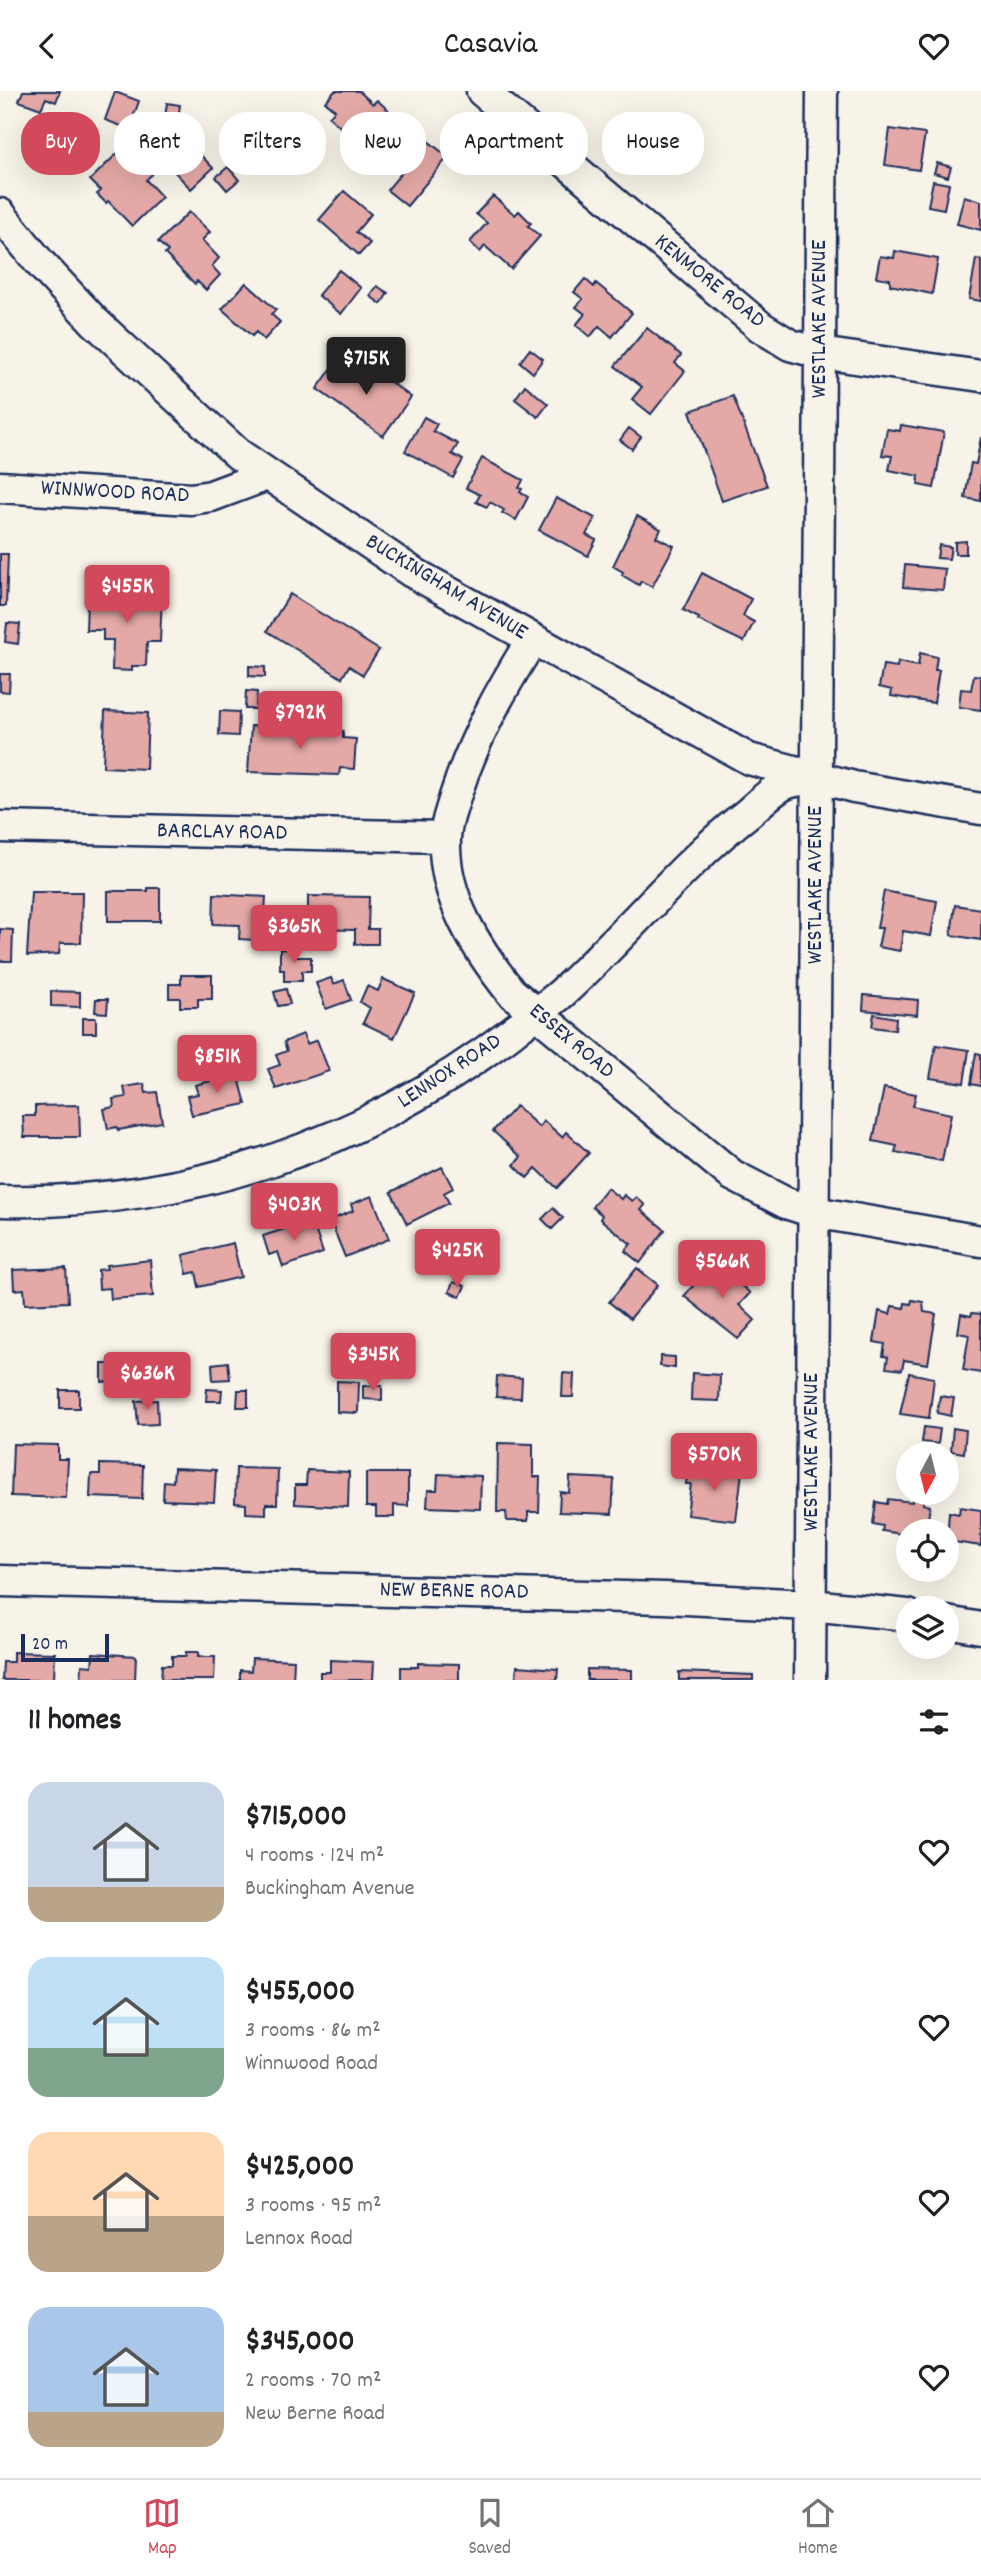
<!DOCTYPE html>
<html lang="en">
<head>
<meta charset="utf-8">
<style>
	body { margin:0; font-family:Dekko,sans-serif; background:#f2f2f2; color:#202124; height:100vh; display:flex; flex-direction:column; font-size:26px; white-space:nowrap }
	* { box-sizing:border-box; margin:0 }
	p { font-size:23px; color:#757577 }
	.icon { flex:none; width:38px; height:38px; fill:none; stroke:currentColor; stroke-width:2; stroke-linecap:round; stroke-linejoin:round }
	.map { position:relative; height:1589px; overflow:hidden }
	.drawer { display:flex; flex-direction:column; background:#fff; flex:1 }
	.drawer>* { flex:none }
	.guide { position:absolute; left:21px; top:21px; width:940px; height:63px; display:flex; gap:14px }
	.needle { width:46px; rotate:187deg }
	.tools { position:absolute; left:896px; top:1351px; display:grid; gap:14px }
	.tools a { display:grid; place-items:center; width:63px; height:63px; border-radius:50%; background:#fff; box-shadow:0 7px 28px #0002; font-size:35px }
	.scale { position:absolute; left:21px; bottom:18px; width:88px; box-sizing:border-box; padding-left:7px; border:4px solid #1b2f5e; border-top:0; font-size:19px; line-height:24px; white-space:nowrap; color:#1b2f5e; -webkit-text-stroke:5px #f7f3e8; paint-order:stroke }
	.price { position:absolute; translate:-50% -60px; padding:0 16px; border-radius:7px; background:#d1495b; color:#fff; font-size:23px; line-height:46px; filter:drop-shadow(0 2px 4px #0008) }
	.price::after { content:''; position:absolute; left:50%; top:42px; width:21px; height:16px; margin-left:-10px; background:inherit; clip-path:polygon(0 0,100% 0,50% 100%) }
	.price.active { background:#222; color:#fff }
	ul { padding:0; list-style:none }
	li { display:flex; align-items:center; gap:21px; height:175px; padding:0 28px }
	li span { display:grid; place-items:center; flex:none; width:196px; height:140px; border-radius:21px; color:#555 }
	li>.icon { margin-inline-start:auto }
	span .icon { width:84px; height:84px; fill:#fffc; stroke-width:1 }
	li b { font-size:30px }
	h2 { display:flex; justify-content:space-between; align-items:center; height:84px; padding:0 28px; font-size:30px }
	.chip { padding:0 24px; border-radius:28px; background:#fff; box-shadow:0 7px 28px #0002; font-size:24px; line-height:63px }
	.chip.active { background:#d1495b; color:#fff }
	header { display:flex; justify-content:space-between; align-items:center; height:91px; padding:0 28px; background:#fff; font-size:32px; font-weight:600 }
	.dock { display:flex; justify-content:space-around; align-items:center; height:98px; border-top:2px solid #e0e0e0; background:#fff; font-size:19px; color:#757577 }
	.dock a { display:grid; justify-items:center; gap:4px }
	.dock .active { color:#d1495b }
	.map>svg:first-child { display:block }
	.building { fill:#e4a9a6; stroke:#1b2f5e; stroke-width:2 }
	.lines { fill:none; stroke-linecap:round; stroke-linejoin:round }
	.street-casing { stroke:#1b2f5e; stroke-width:35 }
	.street { stroke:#f7f3e8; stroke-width:30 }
	.labels { text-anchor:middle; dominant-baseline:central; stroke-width:5; stroke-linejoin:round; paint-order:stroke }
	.street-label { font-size:23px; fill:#1b2f5e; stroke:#f7f3e8 }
</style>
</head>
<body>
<header><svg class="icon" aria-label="back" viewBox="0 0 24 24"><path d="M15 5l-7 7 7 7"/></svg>Casavia<svg class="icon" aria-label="heart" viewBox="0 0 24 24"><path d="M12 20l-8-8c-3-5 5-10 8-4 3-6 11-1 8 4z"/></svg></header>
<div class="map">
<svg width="981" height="1589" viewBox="0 0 981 1589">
	<rect width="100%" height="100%" fill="#f7f3e8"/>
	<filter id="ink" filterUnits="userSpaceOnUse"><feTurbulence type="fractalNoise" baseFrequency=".0143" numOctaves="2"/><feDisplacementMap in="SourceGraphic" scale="14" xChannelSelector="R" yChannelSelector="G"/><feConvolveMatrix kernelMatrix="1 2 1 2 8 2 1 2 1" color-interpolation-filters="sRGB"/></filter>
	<g filter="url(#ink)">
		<!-- building -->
		<path class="building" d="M 23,0 L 60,0 L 56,11 L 46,7 L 41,18 L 19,10 Z
			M 335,0 L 359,0 L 373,13 L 377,9 L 394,24 L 365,58 L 329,26 L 335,19 L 325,11 Z
			M 115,1 L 139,10 L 129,38 L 105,29 Z
			M 167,12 L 180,14 L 178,28 L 165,26 Z
			M 408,34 L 448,66 L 407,115 L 387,99 L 403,80 L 392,72 L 401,60 L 392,53 Z
			M 890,38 L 925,43 L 919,79 L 885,74 Z
			M 131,49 L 158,77 L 146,89 L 162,106 L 132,135 L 108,110 L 106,112 L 97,103 L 101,100 L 90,89 Z
			M 192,55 L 213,77 L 191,98 L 170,76 Z
			M 937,72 L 951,76 L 948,86 L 934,82 Z
			M 228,76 L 239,89 L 227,99 L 216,86 Z
			M 933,90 L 949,93 L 944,118 L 928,115 Z
			M 344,100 L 371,123 L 356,141 L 370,152 L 359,164 L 319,129 Z
			M 493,105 L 515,124 L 519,120 L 531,132 L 528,135 L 540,145 L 511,178 L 485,155 L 480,161 L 470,151 L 487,132 L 476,123 Z
			M 964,105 L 981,110 L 981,139 L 957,133 Z
			M 189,121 L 210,141 L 202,149 L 219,167 L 212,175 L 220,184 L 206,199 L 197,190 L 195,193 L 165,163 L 168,160 L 158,151 Z
			M 895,160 L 938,168 L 932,203 L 890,194 L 890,188 L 876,186 L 880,165 L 894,167 Z
			M 976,168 L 981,169 L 981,210 L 969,208 Z
			M 339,179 L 361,197 L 341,223 L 318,204 Z
			M 585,188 L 594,196 L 596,192 L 632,222 L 612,246 L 599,235 L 590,246 L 576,234 L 585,223 L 576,216 L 583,208 L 574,201 Z
			M 246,192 L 276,219 L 271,223 L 280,231 L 264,249 L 256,241 L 252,245 L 222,218 Z
			M 377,195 L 388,202 L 381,213 L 370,205 Z
			M 647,237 L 681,264 L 675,272 L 685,280 L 651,323 L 632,308 L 642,296 L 615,275 Z
			M 530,258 L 543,268 L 533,282 L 520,271 Z
			M 335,273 L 356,288 L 367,274 L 411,306 L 383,345 L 317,298 Z
			M 525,294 L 548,313 L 538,326 L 515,308 Z
			M 733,305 L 767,395 L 722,410 L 690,320 Z
			M 424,326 L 437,333 L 433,340 L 458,353 L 452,363 L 463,369 L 453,387 L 405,360 Z
			M 901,334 L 944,341 L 934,397 L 918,394 L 919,385 L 889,379 L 892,365 L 882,364 L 887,338 L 900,340 Z
			M 629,337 L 641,346 L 632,358 L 620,349 Z
			M 981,346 L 981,410 L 965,407 L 971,372 L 976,373 Z
			M 482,367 L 523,389 L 519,397 L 522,398 L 520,401 L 528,406 L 516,429 L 502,422 L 504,419 L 490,411 L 487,416 L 476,411 L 480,404 L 466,397 Z
			M 556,407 L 595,427 L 586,444 L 596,449 L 588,465 L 539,439 Z
			M 637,425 L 661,438 L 656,446 L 674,455 L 652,496 L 641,490 L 639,494 L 622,484 L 623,481 L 613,475 Z
			M 966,450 L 966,463 L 955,463 L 955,451 Z
			M 939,454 L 951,456 L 949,468 L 937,467 Z
			M 0,463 L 8,463 L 6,515 L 0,515 Z
			M 905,474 L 945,478 L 943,499 L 903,496 Z
			M 702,482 L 751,508 L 743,525 L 754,531 L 744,551 L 698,529 L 699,527 L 683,519 Z
			M 120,501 L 162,503 L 160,551 L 147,551 L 146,575 L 132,575 L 132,580 L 112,579 L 113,549 L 103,549 L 103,539 L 86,539 L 87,510 L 102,511 L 102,503 L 119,504 Z
			M 290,503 L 379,559 L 363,584 L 349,575 L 342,587 L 267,540 Z
			M 7,532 L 20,533 L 18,553 L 5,551 Z
			M 920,562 L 937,566 L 935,579 L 939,579 L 934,612 L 891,605 L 892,599 L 879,596 L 883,574 L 897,576 L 898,571 L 918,575 Z
			M 249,575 L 265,576 L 265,586 L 249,585 Z
			M 0,583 L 10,583 L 9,601 L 0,600 Z
			M 974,584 L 981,585 L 981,619 L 959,616 L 961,598 L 971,599 Z
			M 246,600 L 257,601 L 256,618 L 245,618 Z
			M 105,620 L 148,622 L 146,678 L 103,676 Z
			M 220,620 L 239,621 L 238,645 L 219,644 Z
			M 251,635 L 343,640 L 343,647 L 356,648 L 354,678 L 340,677 L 339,684 L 248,681 Z
			M 148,797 L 160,797 L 160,830 L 108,830 L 108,800 L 148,800 Z
			M 884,800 L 937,810 L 931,845 L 903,840 L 900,860 L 878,856 L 882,837 L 877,837 Z
			M 31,801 L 82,801 L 81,852 L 60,852 L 59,863 L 27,865 Z
			M 214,803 L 266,806 L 264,835 L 256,835 L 255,849 L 239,848 L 240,834 L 213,833 Z
			M 308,805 L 369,806 L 368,838 L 378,838 L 378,853 L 355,853 L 355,839 L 308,838 Z
			M 955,814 L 981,818 L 981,849 L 951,844 Z
			M 0,838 L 13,839 L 12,870 L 0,870 Z
			M 280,858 L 295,859 L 295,866 L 311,866 L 311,880 L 302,880 L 302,890 L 284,890 L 284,879 L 280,879 Z
			M 181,884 L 212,884 L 212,908 L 198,908 L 198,916 L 180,916 L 180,907 L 169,907 L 169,893 L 181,893 Z
			M 331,887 L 334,893 L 344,889 L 351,909 L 326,918 L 316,892 Z
			M 383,888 L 415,902 L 394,947 L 363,932 L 370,917 L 360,911 L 367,895 L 378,900 Z
			M 286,898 L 290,913 L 278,915 L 274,901 Z
			M 51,900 L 80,901 L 80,916 L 51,915 Z
			M 864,904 L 918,909 L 917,924 L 863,919 Z
			M 96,908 L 108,908 L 107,922 L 95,921 Z
			M 874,923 L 896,927 L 895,939 L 872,936 Z
			M 83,927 L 96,927 L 96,942 L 83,942 Z
			M 303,943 L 307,953 L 317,949 L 329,980 L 276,998 L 268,978 L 280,974 L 276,964 L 287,960 L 284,951 Z
			M 936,954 L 969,959 L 964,992 L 930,987 Z
			M 976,962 L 981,963 L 981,995 L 971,993 Z
			M 238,983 L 246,1013 L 192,1024 L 187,1005 L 198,1003 L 195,994 Z
			M 144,993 L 146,1002 L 157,1001 L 162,1031 L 118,1039 L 117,1036 L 108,1038 L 104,1018 L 114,1016 L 113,1008 L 126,1006 L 124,996 Z
			M 884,997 L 916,1003 L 913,1015 L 951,1023 L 942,1070 L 895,1061 L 897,1055 L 873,1050 Z
			M 79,1014 L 80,1046 L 24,1046 L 23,1025 L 35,1025 L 35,1015 Z
			M 516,1015 L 539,1036 L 544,1030 L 562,1046 L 566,1041 L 589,1062 L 557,1097 L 536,1077 L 527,1087 L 514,1074 L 521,1066 L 493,1040 Z
			M 442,1076 L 453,1097 L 444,1102 L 449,1112 L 407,1133 L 391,1101 Z
			M 607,1097 L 621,1108 L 624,1104 L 632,1110 L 636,1106 L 645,1114 L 641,1119 L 665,1139 L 640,1172 L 625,1160 L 631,1153 L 600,1128 L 602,1124 L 592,1116 Z
			M 372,1105 L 389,1148 L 345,1166 L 330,1129 L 353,1120 L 351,1113 Z
			M 553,1117 L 563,1127 L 552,1138 L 542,1128 Z
			M 312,1129 L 323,1162 L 283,1176 L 278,1161 L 269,1164 L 263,1145 Z
			M 233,1152 L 241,1186 L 199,1196 L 196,1181 L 187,1183 L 183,1164 Z
			M 150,1169 L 153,1205 L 111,1208 L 110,1197 L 99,1198 L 98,1179 L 107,1178 L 106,1174 Z
			M 714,1171 L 726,1182 L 730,1178 L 738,1185 L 735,1189 L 750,1202 L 739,1214 L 755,1229 L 738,1248 L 684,1205 Z
			M 66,1177 L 68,1211 L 25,1213 L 24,1198 L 14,1199 L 13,1179 Z
			M 637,1177 L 658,1194 L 630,1228 L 609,1211 Z
			M 453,1191 L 465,1195 L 460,1206 L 449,1201 Z
			M 912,1209 L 923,1211 L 924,1221 L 936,1223 L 928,1273 L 904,1269 L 902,1279 L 886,1277 L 888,1266 L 883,1265 L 885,1253 L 874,1251 L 879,1220 L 890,1223 L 892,1215 L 904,1217 L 905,1212 L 911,1213 Z
			M 972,1222 L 981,1223 L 981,1282 L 963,1279 L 969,1244 L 958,1242 L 961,1223 L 971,1225 Z
			M 661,1265 L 675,1266 L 675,1277 L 660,1275 Z
			M 228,1271 L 230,1288 L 213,1289 L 212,1273 Z
			M 102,1273 L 137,1273 L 137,1276 L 146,1276 L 146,1289 L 102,1291 Z
			M 563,1282 L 574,1283 L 573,1306 L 562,1306 Z
			M 692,1282 L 720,1284 L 719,1310 L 691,1309 Z
			M 909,1282 L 934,1287 L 929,1327 L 900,1323 Z
			M 497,1285 L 522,1287 L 521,1307 L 496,1306 Z
			M 337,1290 L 359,1291 L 358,1322 L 337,1321 Z
			M 363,1295 L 382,1295 L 382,1309 L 363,1308 Z
			M 207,1298 L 222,1299 L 221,1310 L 206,1310 Z
			M 60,1299 L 79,1299 L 79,1317 L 60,1317 Z
			M 238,1299 L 248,1299 L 248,1316 L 237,1316 Z
			M 940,1305 L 954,1307 L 951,1325 L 937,1322 Z
			M 157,1309 L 158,1333 L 138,1334 L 136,1310 Z
			M 924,1336 L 940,1338 L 938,1353 L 922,1351 Z
			M 953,1337 L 966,1339 L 964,1362 L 951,1360 Z
			M 498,1352 L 533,1353 L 533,1386 L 540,1386 L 539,1421 L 528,1421 L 528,1430 L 507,1430 L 506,1421 L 497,1421 Z
			M 13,1353 L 58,1354 L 58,1368 L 68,1368 L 66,1407 L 11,1405 Z
			M 100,1373 L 143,1374 L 142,1408 L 90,1406 L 91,1383 L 100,1383 Z
			M 688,1375 L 742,1381 L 736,1430 L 687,1424 L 691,1393 L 686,1393 Z
			M 174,1377 L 216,1379 L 214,1411 L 163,1409 L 164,1390 L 173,1391 Z
			M 236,1377 L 278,1378 L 277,1413 L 266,1413 L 266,1423 L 246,1422 L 246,1413 L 235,1412 Z
			M 307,1379 L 349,1381 L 348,1416 L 295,1413 L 295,1394 L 306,1394 Z
			M 366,1382 L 408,1382 L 408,1415 L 394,1414 L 394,1426 L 376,1426 L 376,1416 L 366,1416 Z
			M 438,1383 L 481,1385 L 480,1418 L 427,1416 L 428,1399 L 437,1399 Z
			M 570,1386 L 614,1388 L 612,1423 L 559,1421 L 560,1401 L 569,1402 Z
			M 913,1405 L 924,1407 L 923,1413 L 930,1415 L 926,1440 L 908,1440 L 908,1444 L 882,1440 L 883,1435 L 873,1433 L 876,1411 L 887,1413 L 888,1408 L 912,1411 Z
			M 960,1416 L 981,1419 L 981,1455 L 947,1450 L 949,1421 L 959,1423 Z
			M 13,1561 L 55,1562 L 54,1589 L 2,1589 L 3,1571 L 13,1571 Z
			M 186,1561 L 198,1561 L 198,1566 L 215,1566 L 214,1589 L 161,1589 L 162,1574 L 172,1574 L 172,1565 L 186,1565 Z
			M 93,1562 L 136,1565 L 135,1589 L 81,1589 L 82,1574 L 92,1575 Z
			M 252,1567 L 294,1569 L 293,1589 L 240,1589 L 240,1579 L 251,1580 Z
			M 330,1569 L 374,1571 L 373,1589 L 320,1589 L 320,1581 L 330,1581 Z
			M 418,1572 L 459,1573 L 459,1589 L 401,1589 L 401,1576 L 418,1576 Z
			M 517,1575 L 558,1578 L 557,1589 L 516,1589 Z
			M 587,1578 L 632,1579 L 632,1589 L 634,1589 L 587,1589 Z
			M 679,1581 L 753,1584 L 753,1589 L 679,1589 Z"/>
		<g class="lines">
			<!-- street casing -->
			<g class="street-casing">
				<path id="street" d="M 482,0 L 761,236 L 790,254 L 820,262 L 981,285
					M 0,123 L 39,171 L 95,231 L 238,363 L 412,481 L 749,668 L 854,696 L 981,718
					M 0,396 L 191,408 L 211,405 L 267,384
					M 532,549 C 500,600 473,649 455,706 C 451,720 445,734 445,748 C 443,806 476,857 511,901 L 732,1084 L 786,1112 L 814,1121 L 981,1150
					M 0,736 L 444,746
					M 0,1110 C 187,1115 364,1054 512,941 C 528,928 546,916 562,902 C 626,844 680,775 748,722 C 759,713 772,699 785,693 C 795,689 807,688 816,686
					M 0,1490 L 665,1507 L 811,1514 L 908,1524
					M 947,1531 L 981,1537
					M 810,1589 L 822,0"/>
			</g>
			<!-- street -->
			<use href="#street" class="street"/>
		</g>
	</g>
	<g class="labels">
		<!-- street labels -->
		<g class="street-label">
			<text transform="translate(709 191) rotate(39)">KENMORE ROAD</text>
			<text transform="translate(820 228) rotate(-90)">WESTLAKE AVENUE</text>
			<text transform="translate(115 402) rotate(3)">WINNWOOD ROAD</text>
			<text transform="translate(446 497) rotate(31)">BUCKINGHAM AVENUE</text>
			<text transform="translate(222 742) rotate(1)">BARCLAY ROAD</text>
			<text transform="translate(816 794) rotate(-90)">WESTLAKE AVENUE</text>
			<text transform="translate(571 951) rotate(40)">ESSEX ROAD</text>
			<text transform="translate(450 981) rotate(-33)">LENNOX ROAD</text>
			<text transform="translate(812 1361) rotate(-90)">WESTLAKE AVENUE</text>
			<text transform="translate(454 1501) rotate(1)">NEW BERNE ROAD</text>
		</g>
	</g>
</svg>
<div class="tools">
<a><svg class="needle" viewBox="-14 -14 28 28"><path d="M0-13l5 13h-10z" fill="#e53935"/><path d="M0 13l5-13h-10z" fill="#757577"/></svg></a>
<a><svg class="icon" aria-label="locate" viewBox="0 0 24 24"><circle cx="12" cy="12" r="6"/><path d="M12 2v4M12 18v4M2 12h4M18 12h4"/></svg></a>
<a><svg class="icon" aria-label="layers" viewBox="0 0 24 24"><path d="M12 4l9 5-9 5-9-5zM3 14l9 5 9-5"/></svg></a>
</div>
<div class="scale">20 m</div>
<b class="price active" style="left:366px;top:306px">$715K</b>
<b class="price" style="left:127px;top:534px">$455K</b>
<b class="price" style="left:300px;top:660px">$792K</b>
<b class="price" style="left:294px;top:874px">$365K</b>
<b class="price" style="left:217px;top:1004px">$851K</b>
<b class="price" style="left:294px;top:1152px">$403K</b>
<b class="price" style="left:457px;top:1198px">$425K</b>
<b class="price" style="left:722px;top:1209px">$566K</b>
<b class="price" style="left:373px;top:1302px">$345K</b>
<b class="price" style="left:147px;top:1321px">$636K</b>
<b class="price" style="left:714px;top:1402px">$570K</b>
<div class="guide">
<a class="chip active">Buy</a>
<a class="chip">Rent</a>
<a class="chip">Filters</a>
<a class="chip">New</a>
<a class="chip">Apartment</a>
<a class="chip">House</a>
</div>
</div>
<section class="drawer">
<h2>11 homes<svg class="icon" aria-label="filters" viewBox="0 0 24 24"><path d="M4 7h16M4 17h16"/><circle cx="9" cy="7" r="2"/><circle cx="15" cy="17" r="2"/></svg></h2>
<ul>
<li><span style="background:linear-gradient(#c9d6e8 75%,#b9a48a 0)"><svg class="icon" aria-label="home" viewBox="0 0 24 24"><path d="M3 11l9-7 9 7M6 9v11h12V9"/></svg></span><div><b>$715,000</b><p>4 rooms · 124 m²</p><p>Buckingham Avenue</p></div><svg class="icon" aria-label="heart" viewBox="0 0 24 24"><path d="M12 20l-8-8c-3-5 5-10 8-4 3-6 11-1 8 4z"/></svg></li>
<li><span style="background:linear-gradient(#bfe0f5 65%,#7fa58c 0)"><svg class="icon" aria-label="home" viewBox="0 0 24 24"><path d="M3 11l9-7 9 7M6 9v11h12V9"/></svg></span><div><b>$455,000</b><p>3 rooms · 86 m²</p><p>Winnwood Road</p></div><svg class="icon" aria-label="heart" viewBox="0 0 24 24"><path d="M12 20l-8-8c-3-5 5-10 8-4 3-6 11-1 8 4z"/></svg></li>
<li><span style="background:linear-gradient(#ffd9b3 60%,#b9a48a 0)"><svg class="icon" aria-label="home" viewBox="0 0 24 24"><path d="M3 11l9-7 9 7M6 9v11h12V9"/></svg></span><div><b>$425,000</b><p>3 rooms · 95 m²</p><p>Lennox Road</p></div><svg class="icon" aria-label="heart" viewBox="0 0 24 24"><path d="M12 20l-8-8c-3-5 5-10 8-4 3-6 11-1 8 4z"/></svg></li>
<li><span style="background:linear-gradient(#a9c7e8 75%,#b9a48a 0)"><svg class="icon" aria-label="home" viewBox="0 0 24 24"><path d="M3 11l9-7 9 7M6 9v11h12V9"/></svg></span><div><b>$345,000</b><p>2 rooms · 70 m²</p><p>New Berne Road</p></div><svg class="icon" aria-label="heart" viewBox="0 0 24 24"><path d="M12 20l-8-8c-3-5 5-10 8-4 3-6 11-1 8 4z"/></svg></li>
</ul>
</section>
<nav class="dock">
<a class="active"><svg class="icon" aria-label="map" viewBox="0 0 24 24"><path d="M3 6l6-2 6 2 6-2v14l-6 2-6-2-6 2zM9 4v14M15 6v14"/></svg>Map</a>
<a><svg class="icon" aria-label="saved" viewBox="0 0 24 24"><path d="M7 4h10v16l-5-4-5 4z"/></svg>Saved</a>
<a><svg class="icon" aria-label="home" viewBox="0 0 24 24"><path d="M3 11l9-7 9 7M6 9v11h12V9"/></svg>Home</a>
</nav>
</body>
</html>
